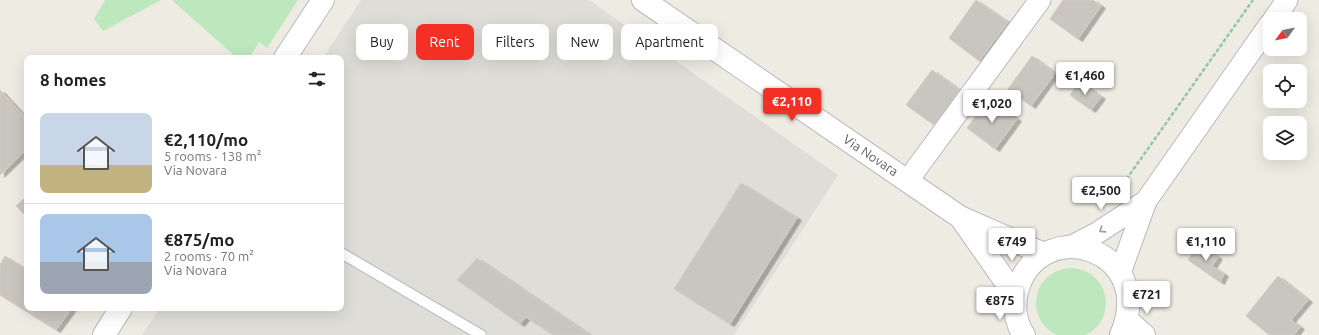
<!DOCTYPE html>
<html lang="en">
<head>
<meta charset="utf-8">
<style>
	body { margin:0; font-family:Ubuntu,sans-serif; background:#f6f6f6; color:#202124; height:100vh; display:flex; flex-direction:column; font-size:15px; white-space:nowrap }
	* { box-sizing:border-box; margin:0 }
	p { font-size:13px; color:#757577 }
	.icon { flex:none; width:22px; height:22px; fill:none; stroke:currentColor; stroke-width:2; stroke-linecap:round; stroke-linejoin:round }
	.map { position:relative; flex:1; overflow:hidden }
	.sheet { position:absolute; left:24px; top:55px; width:320px; height:256px; display:flex; flex-direction:column; background:#fff; border-radius:8px; box-shadow:0 4px 16px #0002 }
	.sheet>* { flex:none }
	.guide { position:absolute; left:356px; top:24px; width:380px; height:36px; display:flex; gap:8px }
	.needle { width:26px; rotate:238deg }
	.buttons { position:absolute; left:1263px; top:12px; display:grid; gap:8px }
	.buttons a { display:grid; place-items:center; width:44px; height:44px; border-radius:8px; background:#fff; box-shadow:0 4px 16px #0002; font-size:20px }
	.price { position:absolute; translate:-50% -34px; padding:0 9px; border-radius:4px; background:#fff; color:#222; font-size:13px; line-height:26px; filter:drop-shadow(0 1px 2px #0008) }
	.price::after { content:''; position:absolute; left:50%; top:24px; width:12px; height:9px; margin-left:-6px; background:inherit; clip-path:polygon(0 0,100% 0,50% 100%) }
	.price.on { background:#f33023; color:#fff }
	ul { padding:0; list-style:none }
	li { display:flex; align-items:center; gap:12px; height:100px; padding:0 16px }
	li+li { border-top:1px solid #e0e0e0 }
	li span { display:grid; place-items:center; flex:none; width:112px; height:80px; border-radius:8px; color:#555 }
	li>.icon { margin-inline-start:auto }
	span .icon { width:48px; height:48px; fill:#fffc; stroke-width:1 }
	li b { font-size:17px }
	h2 { display:flex; justify-content:space-between; align-items:center; height:48px; padding:0 16px; font-size:17px }
	.chip { padding:0 14px; border-radius:8px; background:#fff; box-shadow:0 4px 16px #0002; font-size:14px; line-height:36px }
	.chip.on { background:#f33023; color:#fff }
	.map>svg:first-child { display:block }
	.industrial { fill:#dfddd7 }
	.green { fill:#bde7bd }
	.building { fill:#c9c6bf; stroke:#d3cdc0; filter:url(#shadow) }
	.lines { fill:none; stroke-linecap:round; stroke-linejoin:round }
	.service-casing { stroke:#b7babf; stroke-width:12 }
	.minor-casing { stroke:#b7babf; stroke-width:23 }
	.tertiary-casing { stroke:#b7babf; stroke-width:24 }
	.path { stroke:#94c6a1; stroke-width:2.5; stroke-dasharray:4 2; stroke-linecap:butt }
	.service { stroke:#fff; stroke-width:10 }
	.minor { stroke:#fff; stroke-width:21 }
	.tertiary { stroke:#fff; stroke-width:22 }
	.oneway { stroke:#9c9fa2 }
	.labels { text-anchor:middle; dominant-baseline:central; stroke-width:3.5; stroke-linejoin:round; paint-order:stroke }
	.street-label { font-size:13px; fill:#5a5f64; stroke:#fff }
</style>
</head>
<body>
<div class="map">
<svg width="1319" height="335" viewBox="0 0 1319 335">
	<defs>
		<filter id="shadow"><feDropShadow dx="4.5" dy="2.5" stdDeviation="0" flood-color="#0004"/></filter>
	</defs>
	<rect width="100%" height="100%" fill="#eeebe2"/>
	<!-- industrial -->
	<path class="industrial" d="M 361,0 L 589,0 L 838,175 L 734,335 L 142,335 L 160,308 L 341,308 L 341,58 L 323,58 Z"/>
	<!-- green -->
	<path class="green" d="M 105,0 L 161,0 L 103,31 L 94,19 Z
		M 172,0 L 298,0 L 267,48 L 259,42 L 249,58 L 237,58 Z
		M1036 303a35 35 0 1 1 70 0a35 35 0 1 1-70 0Z"/>
	<!-- building -->
	<path class="building" d="M 976,0 L 1008,22 L 979,61 L 949,38 Z
		M 1063,0 L 1093,0 L 1101,6 L 1078,39 L 1050,19 Z
		M 1032,56 L 1055,73 L 1031,106 L 1008,89 Z
		M 932,70 L 960,90 L 934,125 L 906,105 Z
		M 1080,81 L 1101,97 L 1091,110 L 1070,95 Z
		M 0,90 L 27,119 L 27,149 L 0,175 Z
		M 989,98 L 1017,119 L 995,149 L 967,128 Z
		M 741,183 L 797,218 L 730,324 L 674,289 Z
		M 27,196 L 27,217 L 16,206 Z
		M 1198,244 L 1218,257 L 1212,266 L 1224,274 L 1220,282 L 1188,260 Z
		M 5,256 L 27,270 L 27,308 L 72,308 L 56,330 L 0,295 L 0,265 Z
		M 477,258 L 590,335 L 553,335 L 526,317 L 520,324 L 457,280 Z
		M 1278,276 L 1308,300 L 1291,320 L 1300,327 L 1294,335 L 1269,335 L 1246,316 Z"/>
	<g class="lines">
		<!-- service casing -->
		<g class="service-casing">
			<path id="service" d="M 341,253 L 481,335"/>
		</g>
		<!-- minor casing -->
		<g class="minor-casing">
			<path id="minor" d="M 1274,19 L 1287,0
				M 908,180 L 1040,0
				M 1070,247 L 1097,233 L 1146,201
				M 1120,273 L 1146,201 L 1270,24"/>
		</g>
		<!-- tertiary casing -->
		<g class="tertiary-casing">
			<path id="tertiary" d="M 643,0 L 960,217 L 1044,254
				M 285,58 L 323,0
				M 961,218 L 1015,295
				M 1127,320 L 1144,335
				M 104,335 L 121,308
				M 1024,335 C 1015,322 1013,304 1018,288 C 1042,213 1158,249 1121,335"/>
		</g>
		<!-- path -->
		<path class="path" d="M 1116,194 L 1253,0"/>
		<!-- service -->
		<use href="#service" class="service"/>
		<!-- minor -->
		<use href="#minor" class="minor"/>
		<!-- tertiary -->
		<use href="#tertiary" class="tertiary"/>
	</g>
	<!-- one-way arrows -->
	<defs><path id="oneway-chevron" d="M-2-3.5L2.5 0L-2 3.5" fill="none" stroke-width="1.6" stroke-linecap="round" stroke-linejoin="round"/></defs>
	<use class="oneway" href="#oneway-chevron" transform="translate(1102 230) rotate(147)"/>
	<g class="labels">
		<!-- street labels -->
		<g class="street-label">
			<text transform="translate(871 155) rotate(34)">Via Novara</text>
		</g>
	</g>
</svg>
<div class="buttons">
<a><svg class="needle" viewBox="-14 -14 28 28"><path d="M0-13l5 13h-10z" fill="#e53935"/><path d="M0 13l5-13h-10z" fill="#757577"/></svg></a>
<a><svg class="icon" aria-label="locate" viewBox="0 0 24 24"><circle cx="12" cy="12" r="6"/><path d="M12 2v4M12 18v4M2 12h4M18 12h4"/></svg></a>
<a><svg class="icon" aria-label="layers" viewBox="0 0 24 24"><path d="M12 4l9 5-9 5-9-5zM3 14l9 5 9-5"/></svg></a>
</div>
<b class="price" style="left:1085px;top:96px">€1,460</b>
<b class="price on" style="left:792px;top:122px">€2,110</b>
<b class="price" style="left:992px;top:124px">€1,020</b>
<b class="price" style="left:1101px;top:211px">€2,500</b>
<b class="price" style="left:1012px;top:262px">€749</b>
<b class="price" style="left:1206px;top:262px">€1,110</b>
<b class="price" style="left:1147px;top:315px">€721</b>
<b class="price" style="left:1000px;top:321px">€875</b>
<div class="guide">
<a class="chip">Buy</a>
<a class="chip on">Rent</a>
<a class="chip">Filters</a>
<a class="chip">New</a>
<a class="chip">Apartment</a>
</div>
<section class="sheet">
<h2>8 homes<svg class="icon" aria-label="filters" viewBox="0 0 24 24"><path d="M4 7h16M4 17h16"/><circle cx="9" cy="7" r="2"/><circle cx="15" cy="17" r="2"/></svg></h2>
<ul>
<li><span style="background:linear-gradient(#c9d6e8 65%,#c2b280 0)"><svg class="icon" aria-label="home" viewBox="0 0 24 24"><path d="M3 11l9-7 9 7M6 9v11h12V9"/></svg></span><div><b>€2,110/mo</b><p>5 rooms · 138 m²</p><p>Via Novara</p></div></li>
<li><span style="background:linear-gradient(#a9c7e8 60%,#9aa5b1 0)"><svg class="icon" aria-label="home" viewBox="0 0 24 24"><path d="M3 11l9-7 9 7M6 9v11h12V9"/></svg></span><div><b>€875/mo</b><p>2 rooms · 70 m²</p><p>Via Novara</p></div></li>
</ul>
</section>
</div>
</body>
</html>
